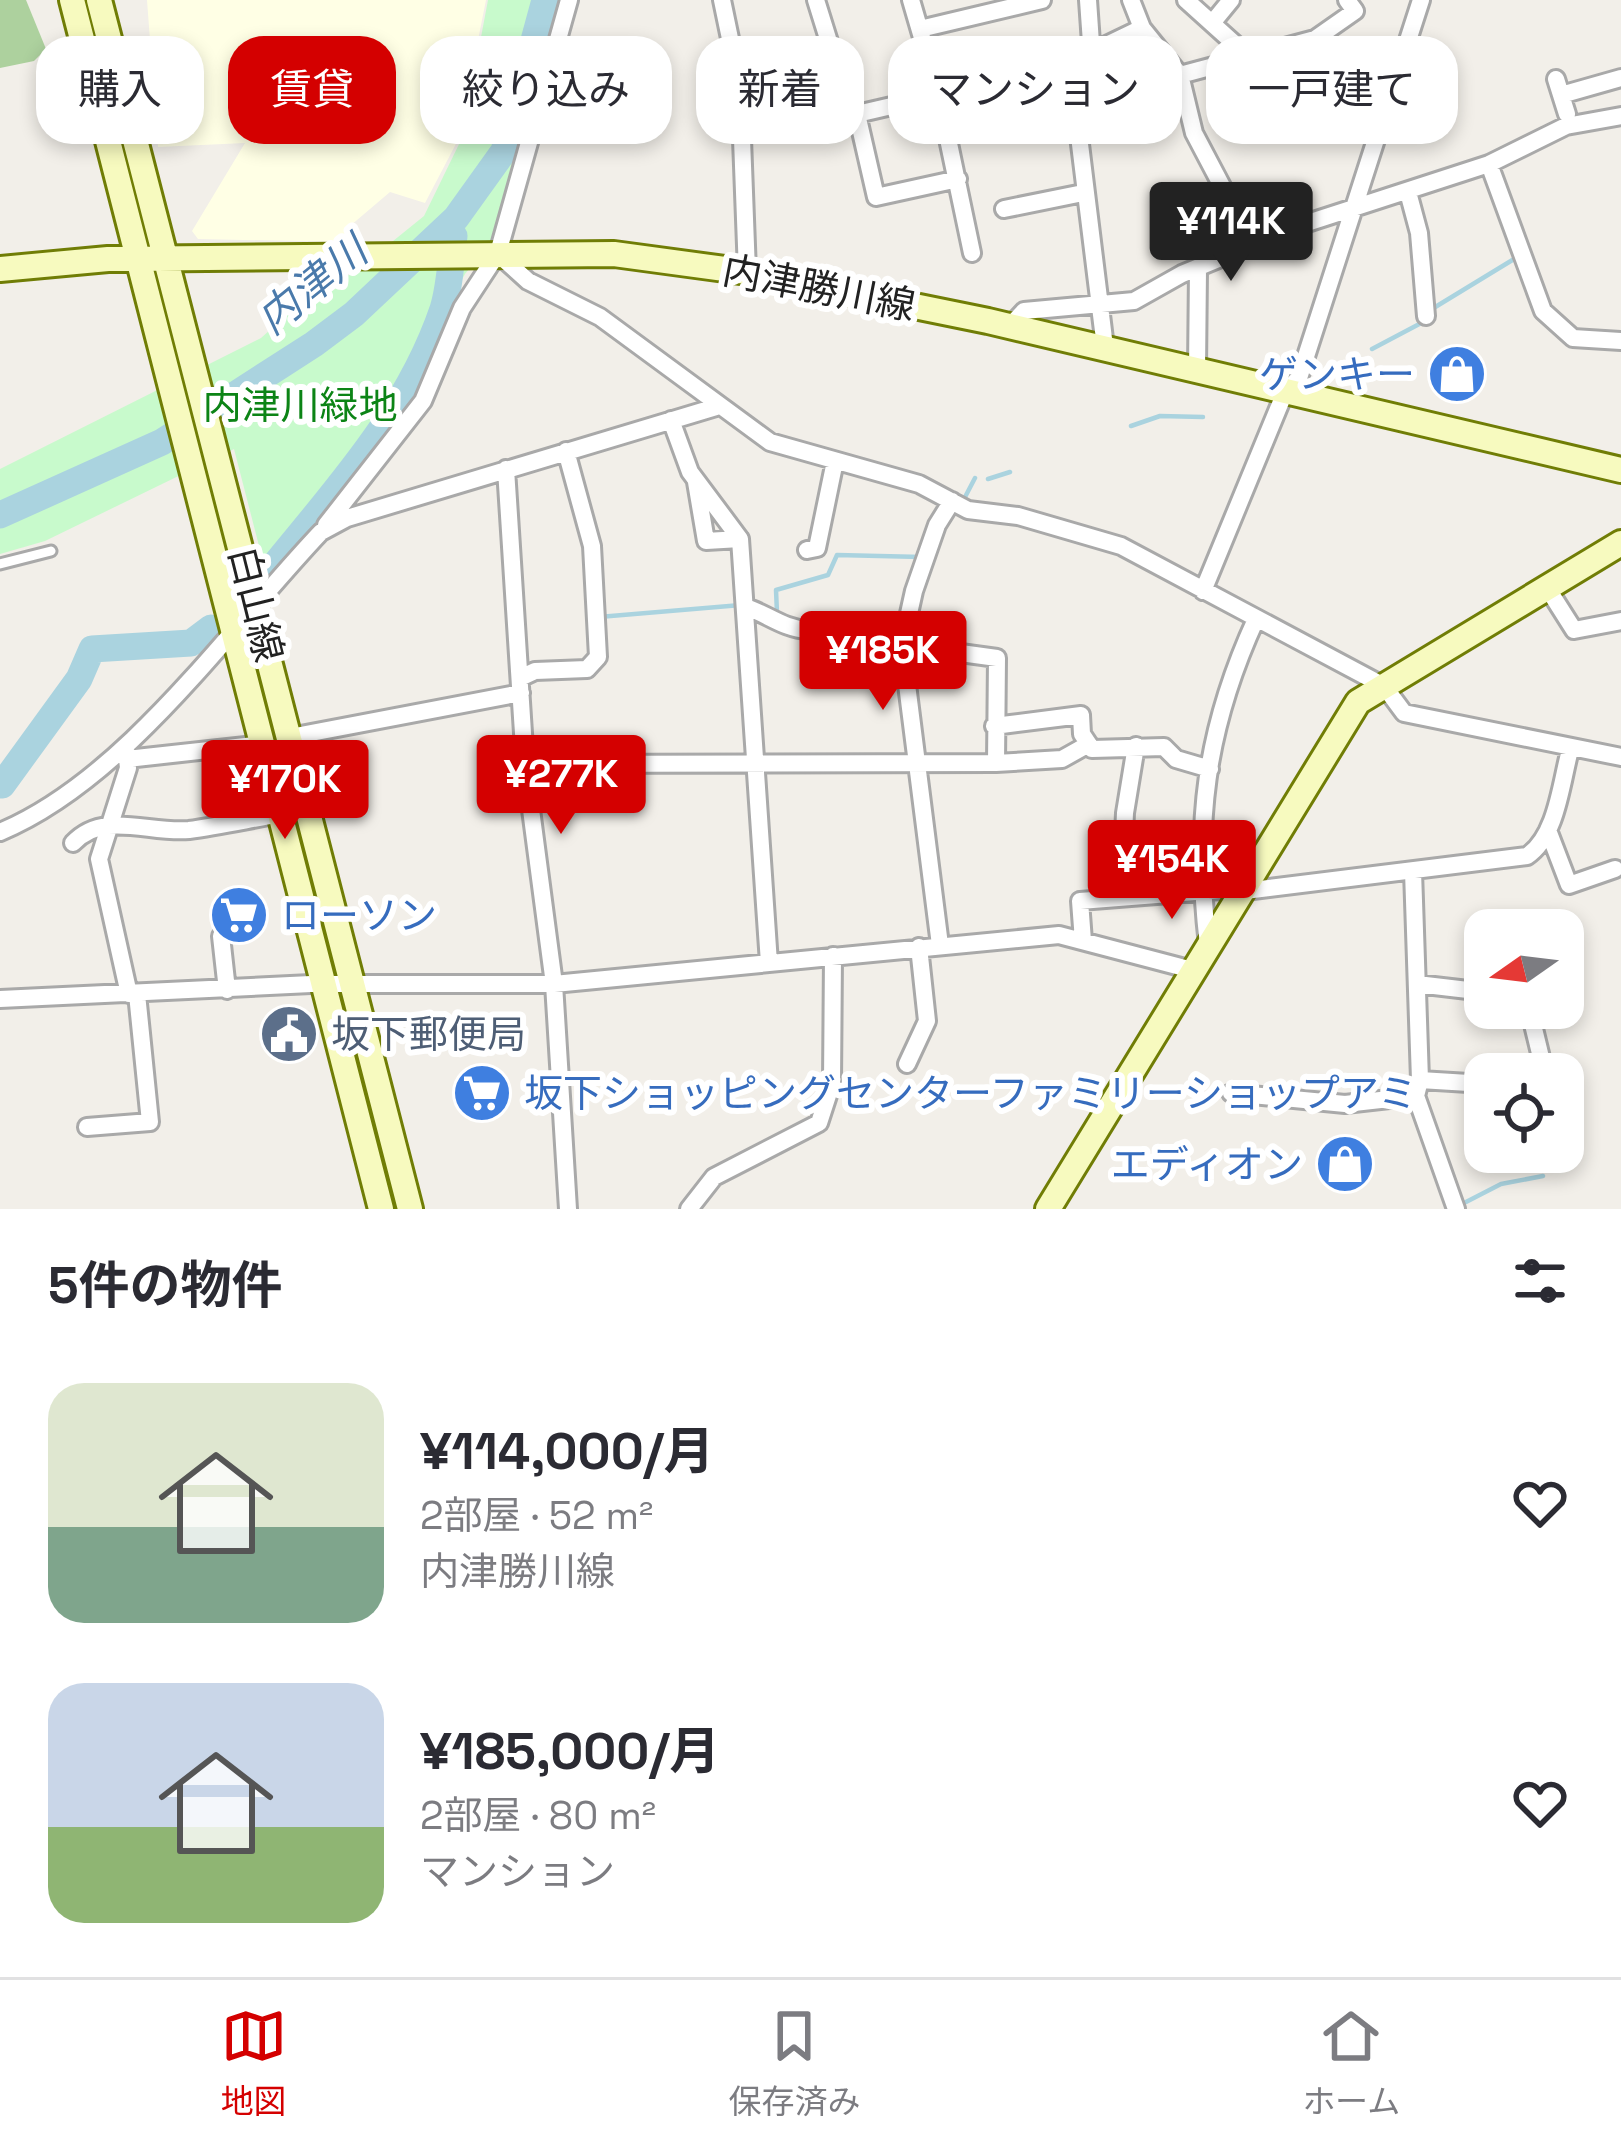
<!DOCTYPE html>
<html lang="ja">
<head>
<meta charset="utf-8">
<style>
	body { margin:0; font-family:"Space Grotesk","Noto Sans JP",sans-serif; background:#f2f2f3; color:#2b2b33; height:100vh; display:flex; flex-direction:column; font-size:45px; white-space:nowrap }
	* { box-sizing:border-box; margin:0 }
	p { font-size:39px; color:#7c7c81 }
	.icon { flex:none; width:66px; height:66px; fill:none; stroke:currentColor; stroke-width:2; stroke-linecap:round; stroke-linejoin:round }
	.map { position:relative; height:1209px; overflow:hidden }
	.sheet { display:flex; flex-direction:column; background:#fff; flex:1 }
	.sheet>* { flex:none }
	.guide { position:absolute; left:36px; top:36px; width:1551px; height:108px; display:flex; gap:24px }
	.needle { width:78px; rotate:256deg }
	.buttons { position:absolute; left:1464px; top:909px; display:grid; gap:24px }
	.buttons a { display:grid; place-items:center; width:120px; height:120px; border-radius:24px; background:#fff; box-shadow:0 6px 18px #0003; font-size:60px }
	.price { position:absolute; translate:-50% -102px; padding:0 27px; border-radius:12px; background:#d40000; color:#fff; font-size:39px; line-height:78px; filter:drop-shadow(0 3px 6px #0008) }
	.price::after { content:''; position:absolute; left:50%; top:72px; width:36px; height:27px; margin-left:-18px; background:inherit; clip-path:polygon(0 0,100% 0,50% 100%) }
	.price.current { background:#222; color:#fff }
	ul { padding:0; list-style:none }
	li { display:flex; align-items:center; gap:36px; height:300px; padding:0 48px }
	li span { display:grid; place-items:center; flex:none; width:336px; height:240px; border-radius:36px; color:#555 }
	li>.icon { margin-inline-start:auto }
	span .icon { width:144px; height:144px; fill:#fffc; stroke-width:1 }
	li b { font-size:51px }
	h2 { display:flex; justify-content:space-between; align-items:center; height:144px; padding:0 48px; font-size:51px }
	.tag { padding:0 42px; border-radius:36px; background:#fff; box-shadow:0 6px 18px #0003; font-size:42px; line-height:108px }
	.tag.current { background:#d40000; color:#fff }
	.menu { display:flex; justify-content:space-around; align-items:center; height:168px; border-top:3px solid #e1e1e2; background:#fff; font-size:33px; color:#7c7c81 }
	.menu a { display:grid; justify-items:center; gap:6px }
	.menu .current { color:#d40000 }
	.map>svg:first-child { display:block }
	.education { fill:#ffffe5 }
	.forest { fill:#add19e }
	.park { fill:#c8facc }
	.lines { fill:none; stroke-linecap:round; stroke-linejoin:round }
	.stream { stroke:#aad3df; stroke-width:4.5 }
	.river { stroke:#aad3df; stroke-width:27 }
	.lane-casing { stroke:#a9a9a9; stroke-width:15 }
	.street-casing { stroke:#a9a9a9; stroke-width:22 }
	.secondary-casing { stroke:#707d05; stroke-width:30 }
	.lane { stroke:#fff; stroke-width:9 }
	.street { stroke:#fff; stroke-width:16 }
	.secondary { stroke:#f7fabf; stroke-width:24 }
	.labels { text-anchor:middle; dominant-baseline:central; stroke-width:12; stroke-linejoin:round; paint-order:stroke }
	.street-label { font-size:39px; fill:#222; stroke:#fff }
	.shop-label { font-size:39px; fill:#366cbe; stroke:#fff; text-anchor:end }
	.park-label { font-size:39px; fill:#0c8416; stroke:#fff }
	.service-label { font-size:39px; fill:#4e5e75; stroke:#fff; text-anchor:start }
	.water-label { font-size:42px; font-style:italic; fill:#4a7aab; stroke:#fff }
</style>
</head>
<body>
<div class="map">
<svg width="1621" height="1209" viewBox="0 0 1621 1209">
	<rect width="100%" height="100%" fill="#f2efe9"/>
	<!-- education -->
	<path class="education" d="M 147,0 L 486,0 L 458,140 L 425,203 L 390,192 L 350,226 L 351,242 L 198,239 L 192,231 L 245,143 L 158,147 Z"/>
	<!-- forest -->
	<path class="forest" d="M 0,0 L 26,0 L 46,49 L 34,61 L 0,68 Z"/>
	<!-- park -->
	<path class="park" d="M 488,0 L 564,0 L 500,231 L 465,274 L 394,406 L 265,569 L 234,449 L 45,541 L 0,554 L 0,469 L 261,338 L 329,277 L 351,275 L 424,216 L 462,138 Z"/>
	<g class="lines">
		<!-- stream -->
		<path class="stream" d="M 1432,309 L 1519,256
			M 1372,349 L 1425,321
			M 1131,426 L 1160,416 L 1203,417
			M 988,479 L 1010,472
			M 964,499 L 975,478
			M 777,613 L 776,590 L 828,575 L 837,555 L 922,557
			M 599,617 L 741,605
			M 1466,1202 L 1501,1184 L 1543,1176"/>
		<!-- river -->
		<path class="river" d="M 0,515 L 162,442 L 314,344 L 354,314 L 456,218 L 504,151 L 545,0
			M 269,572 C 336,489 408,412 443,309 C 450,287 451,259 454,236
			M 2,785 L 79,679 L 92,649 L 191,643 L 211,628"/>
		<!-- lane casing -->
		<g class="lane-casing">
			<path id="lane" d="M 0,564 L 51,551"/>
		</g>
		<!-- street casing -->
		<g class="street-casing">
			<path id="street" d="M 722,0 L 749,130 L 742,139 L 747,272
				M 911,0 L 939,96 L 972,253
				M 1088,0 L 1091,43 L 1078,128 L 1105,347
				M 1131,0 L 1142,28 L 1180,75 L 1194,133 L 1254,247
				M 1186,0 L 1247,55
				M 1213,22 L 1231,0
				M 920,29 L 1042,0
				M 1088,54 L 1142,28
				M 736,66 L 830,45 L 816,0
				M 1180,75 L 1315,39 L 1355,11 L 1347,0
				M 1556,79 L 1567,114
				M 1561,95 L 1621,78
				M 1489,164 L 1543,311 L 1573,338 L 1621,341
				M 958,179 L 876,197 L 857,114 L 1086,61
				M 1408,192 L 1419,233 L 1426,316
				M 1004,209 L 1083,193
				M 498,254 L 528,281 L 600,317 L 770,442 L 919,484 L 968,510 L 1018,516 L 1121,546 L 1384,686 L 1404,713 L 1621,757
				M 1010,326 L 1024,311 L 1134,301 L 1182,274 L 1298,226 L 1489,164 L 1566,126 L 1621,116
				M 1197,370 L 1198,269
				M 671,420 L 690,472 L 740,539 L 769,963
				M 506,469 L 525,764 L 554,984 L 568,1209
				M 696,482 L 706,541 L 740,539
				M 326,525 L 423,401 L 462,308 L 498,253 L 569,0
				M 807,550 L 817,548 L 835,461
				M 1548,589 L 1574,630 L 1621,621
				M 1203,591 L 1285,392 L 1299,378 L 1421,0
				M 746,607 C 767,614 784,629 808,630 C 840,633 870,629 903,635
				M 902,645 L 997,658 L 996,763
				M 520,678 L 535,671 L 587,669 L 598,657 L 592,546 L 566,451
				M 994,726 L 1081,715 L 1082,734 L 1092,749 L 1164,747 L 1176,759 L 1210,769
				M 290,737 L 521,693
				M 126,749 L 128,768 L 99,859 L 129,994
				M 127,759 L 263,744
				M 525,764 L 996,763 L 1062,759 L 1087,745
				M 1548,830 L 1569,885 L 1615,869
				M 0,832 C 125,780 228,630 321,532 L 347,518 L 716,407
				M 73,843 C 104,810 149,834 189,830 C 219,826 251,819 281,814
				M 1413,871 L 1420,1080 L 1416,1096 L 1456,1209
				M 1245,891 L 1527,856 C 1557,836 1561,783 1570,750
				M 1121,898 L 1125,813 L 1136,746
				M 221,936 L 227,990
				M 1083,941 L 1080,901 L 1246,888
				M 940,945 L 902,645 L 914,591 L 937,525 L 952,501
				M 1208,945 C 1194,825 1205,730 1256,619
				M 1417,984 L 1485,992
				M 0,999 L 311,984 L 554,984 L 1059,935 L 1196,971
				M 1529,1008 L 1545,1074
				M 907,1064 L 927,1021 L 919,947
				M 1420,1080 L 1485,1084
				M 1231,1093 L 1345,1104 L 1416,1096
				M 87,1127 L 150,1122 L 137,994
				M 689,1209 L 714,1177 L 819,1123 L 832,1083 L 833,956"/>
		</g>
		<!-- secondary casing -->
		<g class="secondary-casing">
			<path id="secondary" d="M 72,0 L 381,1209
				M 99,0 L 410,1209
				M 0,269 L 108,259 L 614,254 L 747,272 L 988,321 L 1621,470
				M 1048,1209 L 1358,702 L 1621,543"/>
		</g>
		<!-- lane -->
		<use href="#lane" class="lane"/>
		<!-- street -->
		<use href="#street" class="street"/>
		<!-- secondary -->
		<use href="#secondary" class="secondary"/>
	</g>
	<!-- icons -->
	<defs>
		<g id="shop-disc" transform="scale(3)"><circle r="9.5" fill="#3f7fe0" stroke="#fff"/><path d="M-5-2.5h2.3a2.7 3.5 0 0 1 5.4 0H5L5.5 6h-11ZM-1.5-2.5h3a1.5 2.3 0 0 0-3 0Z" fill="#fff"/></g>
		<g id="supermarket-disc" transform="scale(3)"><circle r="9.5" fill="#3f7fe0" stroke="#fff"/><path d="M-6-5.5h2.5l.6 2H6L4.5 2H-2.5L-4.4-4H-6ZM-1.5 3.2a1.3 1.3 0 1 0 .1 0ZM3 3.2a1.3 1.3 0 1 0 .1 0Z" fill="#fff"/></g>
		<g id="civic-disc" transform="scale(3)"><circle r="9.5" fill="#5c6f8a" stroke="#fff"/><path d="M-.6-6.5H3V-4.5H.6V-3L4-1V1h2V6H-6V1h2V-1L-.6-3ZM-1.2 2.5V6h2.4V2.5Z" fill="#fff"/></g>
	</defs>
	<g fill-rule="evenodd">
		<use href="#shop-disc" x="1457" y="374"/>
		<use href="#supermarket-disc" x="239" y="915"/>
		<use href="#civic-disc" x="289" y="1034"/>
		<use href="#supermarket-disc" x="482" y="1093"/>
		<use href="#shop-disc" x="1345" y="1164"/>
	</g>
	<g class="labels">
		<!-- street labels -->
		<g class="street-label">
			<text transform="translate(819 288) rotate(11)">内津勝川線</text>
			<text transform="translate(256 604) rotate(76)">白山線</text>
		</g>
		<!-- shop labels -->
		<g class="shop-label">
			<text x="1415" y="374">ゲンキー</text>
			<text x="281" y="915" text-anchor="start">ローソン</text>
			<text x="524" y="1093" text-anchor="start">坂下ショッピングセンターファミリーショップアミ</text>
			<text x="1303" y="1164">エディオン</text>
		</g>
		<!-- park labels -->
		<g class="park-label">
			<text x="300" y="405">内津川緑地</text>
		</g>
		<!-- service labels -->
		<g class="service-label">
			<text x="331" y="1034">坂下郵便局</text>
		</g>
		<!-- water labels -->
		<g class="water-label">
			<text transform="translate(312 285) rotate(-39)">内津川</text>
		</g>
	</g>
</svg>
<div class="buttons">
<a><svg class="needle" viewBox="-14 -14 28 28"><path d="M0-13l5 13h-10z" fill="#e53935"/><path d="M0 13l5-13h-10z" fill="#7c7c81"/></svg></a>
<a><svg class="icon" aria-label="locate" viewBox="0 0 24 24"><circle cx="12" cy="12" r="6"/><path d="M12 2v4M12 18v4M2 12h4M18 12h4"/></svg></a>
</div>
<b class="price current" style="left:1231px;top:284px">¥114K</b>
<b class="price" style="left:883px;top:713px">¥185K</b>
<b class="price" style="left:561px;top:837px">¥277K</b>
<b class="price" style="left:285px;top:842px">¥170K</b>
<b class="price" style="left:1172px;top:922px">¥154K</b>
<div class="guide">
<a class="tag">購入</a>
<a class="tag current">賃貸</a>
<a class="tag">絞り込み</a>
<a class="tag">新着</a>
<a class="tag">マンション</a>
<a class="tag">一戸建て</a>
</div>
</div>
<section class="sheet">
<h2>5件の物件<svg class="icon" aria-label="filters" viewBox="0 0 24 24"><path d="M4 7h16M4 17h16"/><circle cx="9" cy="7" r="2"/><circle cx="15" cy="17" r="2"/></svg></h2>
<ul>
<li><span style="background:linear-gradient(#dfe7d0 60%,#7fa58c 0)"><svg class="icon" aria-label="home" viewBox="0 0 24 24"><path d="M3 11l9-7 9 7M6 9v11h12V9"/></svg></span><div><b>¥114,000/月</b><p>2部屋 · 52 m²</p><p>内津勝川線</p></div><svg class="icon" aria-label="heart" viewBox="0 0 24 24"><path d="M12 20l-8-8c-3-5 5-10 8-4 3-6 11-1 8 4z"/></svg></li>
<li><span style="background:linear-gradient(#c9d6e8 60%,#8fb573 0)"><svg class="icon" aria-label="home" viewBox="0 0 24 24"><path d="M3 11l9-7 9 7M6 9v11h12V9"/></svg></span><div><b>¥185,000/月</b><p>2部屋 · 80 m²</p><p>マンション</p></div><svg class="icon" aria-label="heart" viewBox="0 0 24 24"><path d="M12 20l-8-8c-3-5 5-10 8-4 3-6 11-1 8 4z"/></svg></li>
</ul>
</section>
<nav class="menu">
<a class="current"><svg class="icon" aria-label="map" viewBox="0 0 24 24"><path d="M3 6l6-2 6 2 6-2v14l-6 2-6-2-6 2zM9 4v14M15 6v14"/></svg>地図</a>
<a><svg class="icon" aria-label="saved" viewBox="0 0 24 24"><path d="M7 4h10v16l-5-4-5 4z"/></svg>保存済み</a>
<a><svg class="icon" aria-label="home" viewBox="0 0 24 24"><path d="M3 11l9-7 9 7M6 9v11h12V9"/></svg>ホーム</a>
</nav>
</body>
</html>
